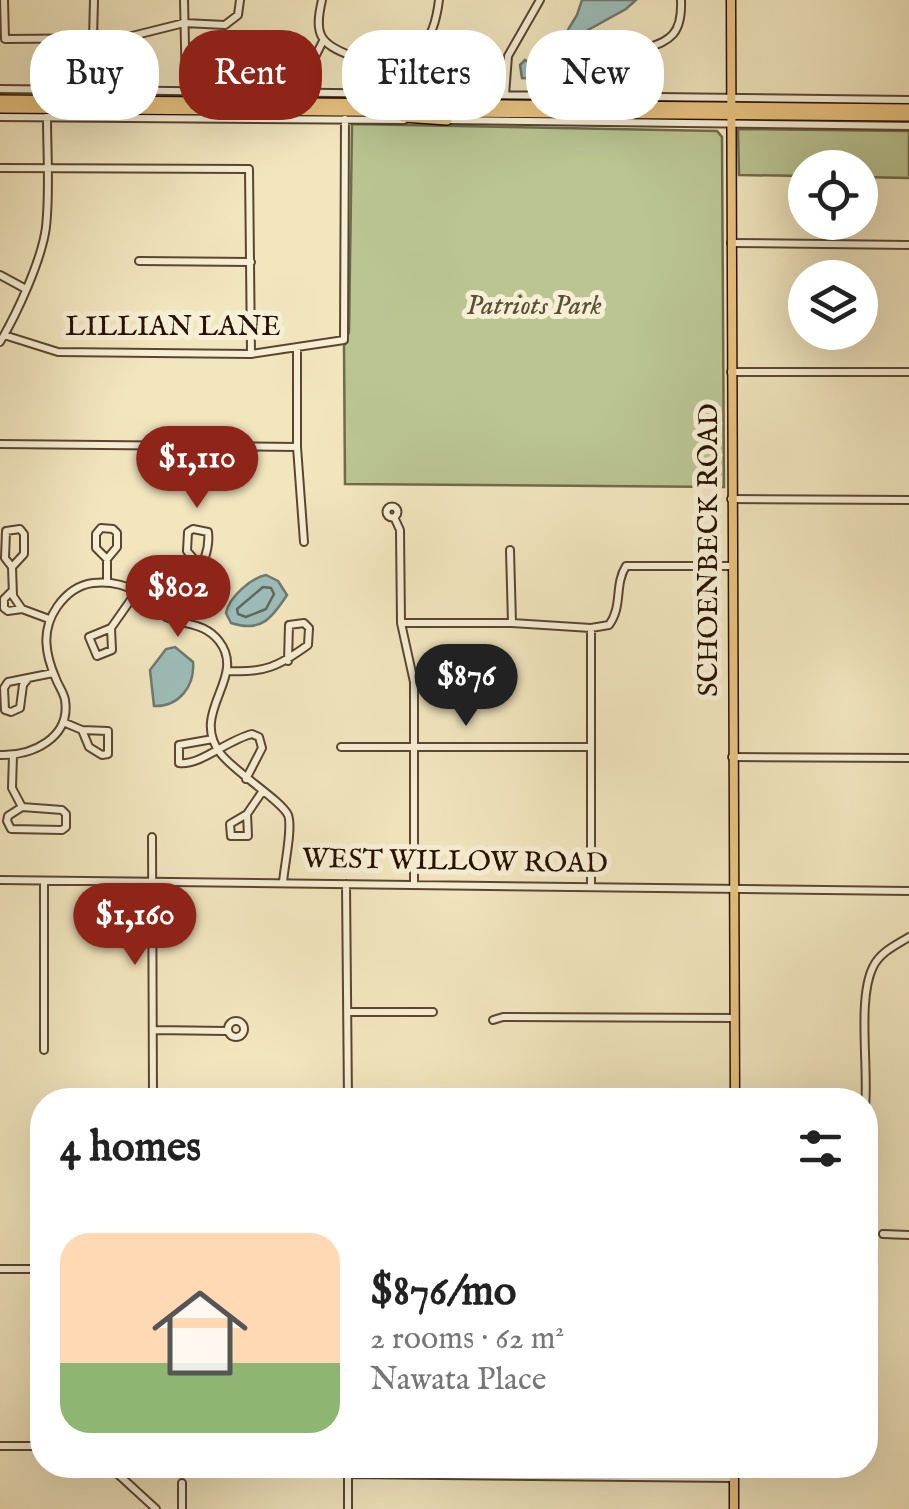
<!DOCTYPE html>
<html lang="en">
<head>
<meta charset="utf-8">
<style>
	body { margin:0; font-family:"IM FELL English",serif; background:#f2f2f2; color:#222; height:100vh; display:flex; flex-direction:column; font-size:38px; white-space:nowrap }
	* { box-sizing:border-box; margin:0 }
	p { font-size:32px; color:#767676 }
	.icon { flex:none; width:55px; height:55px; fill:none; stroke:currentColor; stroke-width:2; stroke-linecap:round; stroke-linejoin:round }
	.map { position:relative; flex:1; overflow:hidden }
	.side { position:absolute; left:30px; top:1088px; width:848px; height:390px; display:flex; flex-direction:column; background:#fff; border-radius:40px; box-shadow:0 10px 40px #0002 }
	.side>* { flex:none }
	.top-card { position:absolute; left:30px; top:30px; width:850px; height:90px; display:flex; gap:20px }
	.controls { position:absolute; left:788px; top:150px; display:grid; gap:20px }
	.controls a { display:grid; place-items:center; width:90px; height:90px; border-radius:50%; background:#fff; box-shadow:0 10px 40px #0002; font-size:50px }
	.price { position:absolute; translate:-50% -85px; padding:0 22px; border-radius:35px; background:#8f2418; color:#fff; font-size:32px; line-height:65px; filter:drop-shadow(0 2px 5px #0008) }
	.price::after { content:''; position:absolute; left:50%; top:60px; width:30px; height:22px; margin-left:-15px; background:inherit; clip-path:polygon(0 0,100% 0,50% 100%) }
	.price.active { background:#222; color:#fff }
	ul { padding:0; list-style:none }
	li { display:flex; align-items:center; gap:30px; height:250px; padding:0 30px }
	li+li { border-top:2px solid #e0e0e0 }
	li span { display:grid; place-items:center; flex:none; width:280px; height:200px; border-radius:30px; color:#555 }
	li>.icon { margin-inline-start:auto }
	span .icon { width:120px; height:120px; fill:#fffc; stroke-width:1 }
	li b { font-size:42px }
	h2 { display:flex; justify-content:space-between; align-items:center; height:120px; padding:0 30px; font-size:42px }
	.pill { padding:0 35px; border-radius:40px; background:#fff; box-shadow:0 10px 40px #0002; font-size:35px; line-height:90px }
	.pill.active { background:#8f2418; color:#fff }
	.map>svg:first-child { display:block }
	.green { fill:#bac592; stroke:#706b49; stroke-width:2.5 }
	.water { fill:#9dbeba; stroke:#6e7970; stroke-width:2.5 }
	.lines { fill:none; stroke-linecap:round; stroke-linejoin:round }
	.shore { stroke:#62685d; stroke-width:2.5 }
	.minor-casing { stroke:#5a4630; stroke-width:10 }
	.major-casing { stroke:#271100; stroke-width:11 }
	.highway-casing { stroke:#271100; stroke-width:12 }
	.minor { stroke:#f7efd5; stroke-width:6 }
	.major { stroke:#e9c380; stroke-width:8 }
	.highway { stroke:#e9c380; stroke-width:9 }
	.labels { text-anchor:middle; dominant-baseline:central; stroke-width:10; stroke-linejoin:round; paint-order:stroke }
	.park-label { font-size:28px; font-style:italic; fill:#5a5033; stroke:#f7efd5 }
	.street-label { font-size:28px; fill:#271100; stroke:#f7efd5 }
</style>
</head>
<body>
<div class="map">
<svg width="909" height="1509" viewBox="0 0 909 1509">
	<rect width="100%" height="100%" fill="#f2e6bf"/>
	<filter id="stains"><feTurbulence type="fractalNoise" baseFrequency=".002" numOctaves="4"/><feColorMatrix values="0 0 0 0 .2 0 0 0 0 .09 0 0 0 0 .02 0 0 0 .5 -.17"/></filter>
	<radialGradient id="worn" r=".72"><stop offset=".6" stop-color="#630" stop-opacity="0"/><stop offset="1" stop-color="#630" stop-opacity=".3"/></radialGradient>
	<!-- green -->
	<path class="green" d="M 352,124 L 717,131 L 722,137 L 724,487 L 345,484 L 344,346 L 349,332 Z
		M 738,129 L 909,131 L 909,178 L 860,177 L 860,168 L 805,168 L 805,176 L 739,175 Z"/>
	<!-- water -->
	<path class="water" d="M 582,0 L 636,0 L 626,9 L 579,35 L 577,80 L 522,78 L 520,65 L 525,60 L 537,69 L 544,69 L 577,15 Z
		M 266,575 L 278,581 L 287,595 C 272,618 261,633 231,623 L 226,613 C 229,597 251,578 266,575 Z
		M 175,647 L 193,662 C 195,686 179,707 154,706 L 150,670 L 166,649 Z"/>
	<g class="lines">
		<!-- shore -->
		<path class="shore" d="M 263,587 L 271,588 L 274,594 L 266,609 L 246,617 L 238,614 L 237,609 Z"/>
		<!-- minor casing -->
		<g class="minor-casing">
			<path id="minor" d="M 4,0 L 5,39 L 124,38 L 184,23 L 225,25 L 238,15 L 240,0
				M 184,0 L 186,91
				M 322,0 C 314,34 319,44 352,56 L 355,95
				M 93,39 L 94,0
				M 421,45 L 427,51 L 456,53
				M 352,56 C 394,31 429,80 439,0
				M 310,67 L 323,41
				M 620,71 L 628,96
				M 0,89 L 909,100
				M 505,95 L 508,56 L 540,0
				M 611,96 L 625,58 C 657,40 683,48 681,0
				M 0,117 L 404,120
				M 446,120 L 909,126
				M 0,168 L 249,169 L 251,354
				M 731,243 L 909,245
				M 139,261 L 251,262
				M 0,275 L 24,288
				M 4,335 L 58,352 L 251,354 L 344,340 L 345,119
				M 0,342 C 17,314 42,259 46,227 C 50,191 47,153 47,117
				M 297,348 L 297,447 L 304,542
				M 731,372 L 909,372
				M 0,444 L 297,447
				M 731,499 L 909,500
				M386.5 512a5.5 5.5 0 1 1 11 0a5.5 5.5 0 1 1-11 0Z
				M 394,517 L 400,530 L 401,623 L 414,682 L 414,885
				M 510,550 L 512,623
				M 107,559 L 96,548 L 96,534 L 101,528 L 113,529 L 117,533 L 117,547 L 107,559 L 107,582
				M 12,567 L 24,554 L 24,534 L 20,529 L 6,531 L 5,558 L 12,567 L 13,596 L 22,609 L 49,619
				M 11,592 L 4,599 L 4,608 L 8,611 L 22,609
				M 178,621 C 183,587 212,565 208,532 L 193,529 L 188,532 L 187,551 L 199,565
				M 401,623 L 512,623 L 591,628 L 609,625 C 623,606 614,585 626,566 L 731,566
				M 111,628 L 89,637 L 97,656 L 112,650 L 111,628 L 137,591
				M 591,628 L 591,886
				M 229,671 C 265,673 279,666 308,645 L 309,628 L 304,623 L 289,625 L 288,661
				M 27,680 L 23,685 L 20,708 L 11,712 L 5,710 L 4,688 L 8,682 L 53,673
				M 63,722 L 82,730 L 108,731 L 108,754 L 102,755 L 89,747 L 82,730
				M 213,739 L 179,745 L 179,763 C 200,766 227,740 252,734 L 259,737 L 262,748 L 246,779
				M 341,747 L 590,747
				M 0,755 C 32,756 71,738 65,700 C 64,693 58,685 56,679 C 45,654 41,630 57,607 C 66,594 77,585 93,583 C 111,581 130,585 143,597 C 150,604 157,612 166,617 C 186,626 204,622 219,641 C 248,678 188,712 221,754 C 236,773 282,801 288,815 C 293,828 284,866 283,883
				M 13,755 L 12,788 L 22,807
				M 732,757 L 909,758
				M 22,807 L 62,810 L 66,814 L 66,827 L 62,830 L 11,829 L 7,821 L 8,816 Z
				M 247,814 L 248,836 L 231,836 L 230,824 L 247,814 L 262,792
				M 152,837 L 153,1100
				M 0,880 L 909,891
				M 44,882 L 44,1050
				M 346,884 L 348,1100
				M 348,1012 L 433,1012
				M 493,1020 L 503,1017 L 734,1018
				M228 1029a8 8 0 1 1 16 0a8 8 0 1 1-16 0Z
				M 154,1030 L 228,1031
				M 865,1107 C 869,1070 857,999 873,967 C 880,952 896,945 909,937
				M 883,1234 L 909,1235
				M 0,1269 L 41,1269
				M 42,1269 L 42,1130
				M 0,1446 L 42,1446
				M 108,1465 L 156,1509
				M 348,1465 L 348,1509
				M 348,1474 L 734,1478
				M 182,1509 L 182,1483"/>
		</g>
		<!-- major casing -->
		<g class="major-casing">
			<path id="major" d="M 731,0 L 735,1100
				M 734,1465 L 734,1509"/>
		</g>
		<!-- highway casing -->
		<g class="highway-casing">
			<path id="highway" d="M 0,100 L 909,109
				M 0,108 L 909,116
				M 403,117 L 447,120"/>
		</g>
		<!-- minor -->
		<use href="#minor" class="minor"/>
		<!-- major -->
		<use href="#major" class="major"/>
		<!-- highway -->
		<use href="#highway" class="highway"/>
	</g>
	<g class="labels">
		<!-- park labels -->
		<g class="park-label">
			<text x="534" y="306">Patriots Park</text>
		</g>
		<!-- street labels -->
		<g class="street-label">
			<text x="173" y="327">LILLIAN LANE</text>
			<text transform="translate(709 550) rotate(-90)">SCHOENBECK ROAD</text>
			<text transform="translate(455 862) rotate(1)">WEST WILLOW ROAD</text>
		</g>
	</g>
	<rect width="100%" height="100%" filter="url(#stains)"/>
	<rect width="100%" height="100%" fill="url(#worn)"/>
</svg>
<div class="controls">
<a><svg class="icon" aria-label="locate" viewBox="0 0 24 24"><circle cx="12" cy="12" r="6"/><path d="M12 2v4M12 18v4M2 12h4M18 12h4"/></svg></a>
<a><svg class="icon" aria-label="layers" viewBox="0 0 24 24"><path d="M12 4l9 5-9 5-9-5zM3 14l9 5 9-5"/></svg></a>
</div>
<b class="price" style="left:197px;top:511px">$1,110</b>
<b class="price" style="left:178px;top:640px">$802</b>
<b class="price active" style="left:466px;top:729px">$876</b>
<b class="price" style="left:135px;top:968px">$1,160</b>
<div class="top-card">
<a class="pill">Buy</a>
<a class="pill active">Rent</a>
<a class="pill">Filters</a>
<a class="pill">New</a>
</div>
<section class="side">
<h2>4 homes<svg class="icon" aria-label="filters" viewBox="0 0 24 24"><path d="M4 7h16M4 17h16"/><circle cx="9" cy="7" r="2"/><circle cx="15" cy="17" r="2"/></svg></h2>
<ul>
<li><span style="background:linear-gradient(#ffd9b3 65%,#8fb573 0)"><svg class="icon" aria-label="home" viewBox="0 0 24 24"><path d="M3 11l9-7 9 7M6 9v11h12V9"/></svg></span><div><b>$876/mo</b><p>2 rooms · 62 m²</p><p>Nawata Place</p></div></li>
</ul>
</section>
</div>
</body>
</html>
